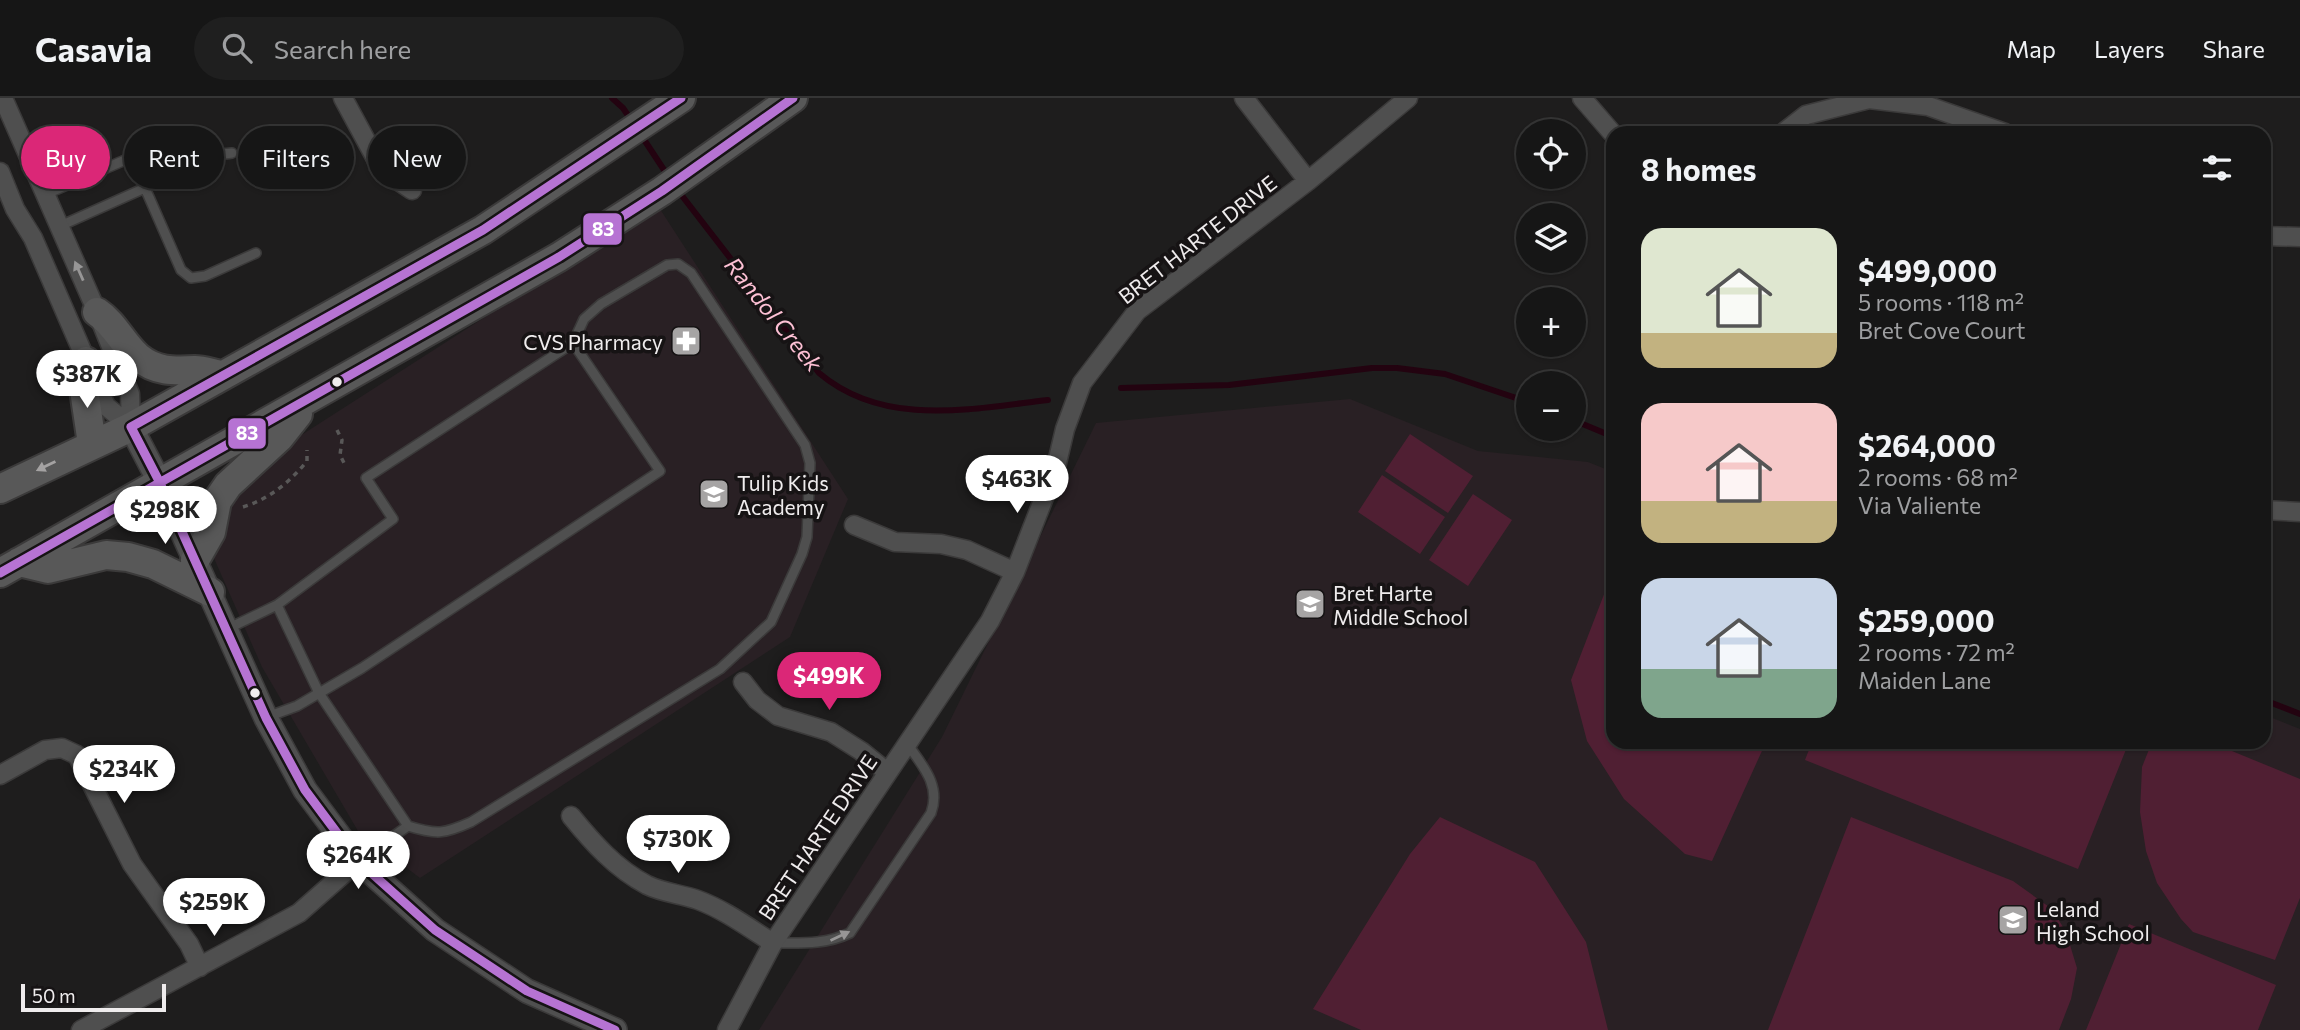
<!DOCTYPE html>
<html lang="en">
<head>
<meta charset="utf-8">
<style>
	body { margin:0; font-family:Commissioner,sans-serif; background:#1f1f1f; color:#f1f3f6; height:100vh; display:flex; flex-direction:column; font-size:26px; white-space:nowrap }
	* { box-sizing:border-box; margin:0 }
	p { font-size:23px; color:#9e9fa1 }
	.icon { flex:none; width:38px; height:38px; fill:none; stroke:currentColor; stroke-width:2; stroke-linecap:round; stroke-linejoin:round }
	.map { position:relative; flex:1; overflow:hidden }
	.drawer { position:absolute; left:1606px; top:28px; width:665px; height:623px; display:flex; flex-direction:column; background:#161616; border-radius:21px; box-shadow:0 2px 5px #0004,0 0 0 2px #353535 }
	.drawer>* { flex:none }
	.banner { position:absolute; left:21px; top:28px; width:665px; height:63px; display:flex; gap:14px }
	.buttons { position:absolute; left:1516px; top:21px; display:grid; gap:14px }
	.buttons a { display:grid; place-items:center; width:70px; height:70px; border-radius:50%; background:#161616; box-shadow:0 2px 5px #0004,0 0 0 2px #353535; font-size:35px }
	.scale { position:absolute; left:21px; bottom:18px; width:145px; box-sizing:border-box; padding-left:7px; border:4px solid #efeced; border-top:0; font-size:19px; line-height:24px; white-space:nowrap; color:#efeced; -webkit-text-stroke:5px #161314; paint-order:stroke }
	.price { position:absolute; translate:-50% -60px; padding:0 16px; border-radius:24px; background:#fff; color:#222; font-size:23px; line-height:46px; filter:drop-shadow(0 2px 4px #0008) }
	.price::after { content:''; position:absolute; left:50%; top:42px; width:21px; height:16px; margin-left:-10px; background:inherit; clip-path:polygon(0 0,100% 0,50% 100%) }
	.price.on { background:#db2777; color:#fff }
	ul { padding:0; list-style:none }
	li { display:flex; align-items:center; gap:21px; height:175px; padding:0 35px }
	li span { display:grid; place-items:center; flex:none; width:196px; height:140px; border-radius:21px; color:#555 }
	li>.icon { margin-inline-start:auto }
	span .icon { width:84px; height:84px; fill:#fffc; stroke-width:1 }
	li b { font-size:30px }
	h2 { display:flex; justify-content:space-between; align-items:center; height:84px; padding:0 35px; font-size:30px }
	.pill { padding:0 24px; border-radius:32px; background:#161616; box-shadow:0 2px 5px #0004,0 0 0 2px #353535; font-size:24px; line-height:63px }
	.pill.on { background:#db2777; color:#fff }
	header { display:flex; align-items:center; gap:42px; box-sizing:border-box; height:98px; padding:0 35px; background:#161616; border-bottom:2px solid #353535 }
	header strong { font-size:33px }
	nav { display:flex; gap:38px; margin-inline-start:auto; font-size:24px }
	.search { width:490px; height:63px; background:#1f1f1f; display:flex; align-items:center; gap:18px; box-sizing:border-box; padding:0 24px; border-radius:38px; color:#9e9fa1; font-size:26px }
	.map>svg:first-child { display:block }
	.built { fill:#292024 }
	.green { fill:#501f33 }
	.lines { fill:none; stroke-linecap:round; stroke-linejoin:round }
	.stream { stroke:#230310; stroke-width:6 }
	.service-casing { stroke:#3b3a3a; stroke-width:12 }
	.minor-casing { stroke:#3b3a3a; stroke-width:21 }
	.tertiary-casing { stroke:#3b3a3a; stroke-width:26 }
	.primary-casing { stroke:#3b3a3a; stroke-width:32 }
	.path { stroke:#595858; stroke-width:3.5; stroke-dasharray:5 5; stroke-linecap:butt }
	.service { stroke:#4f4f4f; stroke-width:9 }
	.minor { stroke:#4f4f4f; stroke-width:18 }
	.tertiary { stroke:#4f4f4f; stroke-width:23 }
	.primary { stroke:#585858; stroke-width:28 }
	.bus-1-casing { stroke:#161314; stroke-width:14 }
	.bus-1 { stroke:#b673d3; stroke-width:9 }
	.oneway { fill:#979696 }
	.oneway2 { fill:#a4a2a2 }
	.bus-dot { fill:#efeced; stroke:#161314; stroke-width:2.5 }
	.labels { text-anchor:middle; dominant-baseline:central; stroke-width:7; stroke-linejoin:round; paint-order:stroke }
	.street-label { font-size:21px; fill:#efeced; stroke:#161314 }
	.poi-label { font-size:21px; fill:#efeced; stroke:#161314; text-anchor:start }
	.water-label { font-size:23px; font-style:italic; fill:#fec1d5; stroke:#161314 }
	.line-badge { stroke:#161314; stroke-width:2.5 }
	.badge-label { font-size:19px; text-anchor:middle; font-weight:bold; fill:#fff }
</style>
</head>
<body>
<header>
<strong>Casavia</strong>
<div class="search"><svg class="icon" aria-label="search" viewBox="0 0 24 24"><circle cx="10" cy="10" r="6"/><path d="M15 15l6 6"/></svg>Search here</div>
<nav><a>Map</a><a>Layers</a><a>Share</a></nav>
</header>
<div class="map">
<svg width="2300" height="932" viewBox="0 0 2300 932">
	<rect width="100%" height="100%" fill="#1e1d1d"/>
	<!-- built -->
	<path class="built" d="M 658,108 L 848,401 L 790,539 L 420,780 L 358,733 L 262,569 L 191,408 Z
		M 1350,301 L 1478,353 L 1588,364 L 1613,374 L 1614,644 L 2264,644 L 2265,617 L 2300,631 L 2300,932 L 759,932 L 942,639 L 1096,325 Z"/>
	<!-- green -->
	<path class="green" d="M 1410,336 L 1473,378 L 1448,415 L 1385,373 Z
		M 1382,377 L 1445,419 L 1420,456 L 1358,414 Z
		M 1473,396 L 1512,422 L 1468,488 L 1429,462 Z
		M 1608,486 L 1614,488 L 1614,644 L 1766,644 L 1712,763 L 1685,756 L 1624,701 L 1587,643 L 1571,582 Z
		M 1812,644 L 2129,644 L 2078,771 L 1805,662 Z
		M 2152,644 L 2210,644 L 2300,681 L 2300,800 L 2275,862 L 2193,834 L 2181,821 L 2157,785 L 2146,753 L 2140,714 L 2142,669 Z
		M 1440,719 L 1535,764 L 1586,844 L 1608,932 L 1361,932 L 1313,911 L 1410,756 Z
		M 1851,719 L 2013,783 L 2052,811 L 2066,834 L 2077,870 L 2071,901 L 2059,932 L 1768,932 Z
		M 2129,826 L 2276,887 L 2258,932 L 2086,932 Z"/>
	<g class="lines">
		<!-- stream -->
		<path class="stream" d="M 612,0 L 623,10 L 633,25
			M 641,37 L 668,78
			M 676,90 L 819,275 C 884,330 970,311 1048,302
			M 1121,290 L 1229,287 L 1372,270 L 1397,270 L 1445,276 L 1528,304
			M 1573,322 L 1614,339
			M 2264,602 L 2300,616"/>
		<!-- service casing -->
		<g class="service-casing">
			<path id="service" d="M 46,96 L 153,50 C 164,48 176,44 187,47 C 204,52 213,58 232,55
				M 60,128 L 145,90 L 181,172 L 191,180 L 205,178 L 256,155
				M 277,507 L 319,595 L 408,728 C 437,737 444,736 471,724 L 720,571 L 771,524 L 802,456 L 807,439 L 810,365 L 805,347 L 691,175 L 678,166 L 667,167 L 601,206 L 584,221 L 573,245
				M 227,531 L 277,507 L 393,421 L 366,380 L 573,245 L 660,373 L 362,570 L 297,608 L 267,619
				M 358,763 L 408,728
				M 773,845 C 800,845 825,847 850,835 L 931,715 C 941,688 923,668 908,647"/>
		</g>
		<!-- minor casing -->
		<g class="minor-casing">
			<path id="minor" d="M 3,0 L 97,214 L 130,296 L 131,329
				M 343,0 L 382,72 L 412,92
				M 1244,0 L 1308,83
				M 1582,0 L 1614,37
				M 1783,35 L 1806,17 L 1869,1 L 1928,8 L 2005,35
				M 0,74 L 15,111 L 33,140 L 106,308 L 131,329
				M 2264,138 L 2300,139
				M 2264,412 L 2300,414
				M 854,427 L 895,444 L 941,446 L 967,452 L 1015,474
				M 743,584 L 757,602 L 778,618 L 831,634 L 861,653 L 887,674
				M 0,677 L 45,652 L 62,650 L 77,657 L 132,766 L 189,846 L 200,869
				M 571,718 C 593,745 615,770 647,787 C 663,795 682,796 698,802 C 725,812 749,830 773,845
				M 81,932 L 299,815 L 358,763
				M 727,932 L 773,845 L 990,523 L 1015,474 L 1056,369 L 1065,331 L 1082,285 L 1137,213 L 1308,83 L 1408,0"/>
		</g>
		<!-- tertiary casing -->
		<g class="tertiary-casing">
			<path id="tertiary" d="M 131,329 L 160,385 L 266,620 L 305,692 L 358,763 L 435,832 L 527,893 L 615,932"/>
		</g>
		<!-- primary casing -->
		<g class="primary-casing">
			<path id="primary" d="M 97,214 C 115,226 122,245 138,259 C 156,274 174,273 195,272 C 204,272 214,276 222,277
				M 86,263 L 83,285 L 92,346
				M 0,391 L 131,329 L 483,132 L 681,0
				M 195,462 L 211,434 L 217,403 L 228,387 L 279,340 L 298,316
				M 19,464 L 48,471 L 106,457 L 128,459 L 153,466 L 210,494
				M 0,475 L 559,159 L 662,93 L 793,0"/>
		</g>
		<!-- path -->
		<path class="path" d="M 337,332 L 342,342 L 340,357 L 344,365
			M 243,409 C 269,401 290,384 307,363 L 307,352"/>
		<!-- service -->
		<use href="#service" class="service"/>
		<!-- minor -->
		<use href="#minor" class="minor"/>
		<!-- tertiary -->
		<use href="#tertiary" class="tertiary"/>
		<!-- primary -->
		<use href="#primary" class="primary"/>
		<!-- bus-1 casing -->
		<g class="bus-1-casing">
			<path id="bus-1" d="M 0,475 L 559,159 L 662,93 L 793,0
				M 615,932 L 527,893 L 435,832 L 358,763 L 305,692 L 266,620 L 160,385 L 131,329 L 483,132 L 681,0"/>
		</g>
		<!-- bus-1 -->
		<use href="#bus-1" class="bus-1"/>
	</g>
	<!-- one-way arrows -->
	<defs><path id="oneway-solid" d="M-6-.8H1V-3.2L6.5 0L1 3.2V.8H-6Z" transform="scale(1.75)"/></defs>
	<g class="oneway">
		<use href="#oneway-solid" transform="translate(79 173) rotate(-114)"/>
		<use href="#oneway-solid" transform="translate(840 838) rotate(-25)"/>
	</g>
	<use class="oneway2" href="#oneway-solid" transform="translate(46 368) rotate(154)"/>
	<!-- icons -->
	<defs>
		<g id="pharmacy-square" transform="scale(1.575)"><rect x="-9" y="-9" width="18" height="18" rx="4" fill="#a6a4a4" stroke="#161314"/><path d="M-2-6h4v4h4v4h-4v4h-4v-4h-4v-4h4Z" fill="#fff"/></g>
		<g id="school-square" transform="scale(1.575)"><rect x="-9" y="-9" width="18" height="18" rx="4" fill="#a6a4a4" stroke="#161314"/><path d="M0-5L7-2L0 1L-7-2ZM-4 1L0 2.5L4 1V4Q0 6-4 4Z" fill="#fff"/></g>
	</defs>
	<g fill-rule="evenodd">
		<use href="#pharmacy-square" x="686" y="243"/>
		<use href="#school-square" x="714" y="396"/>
		<use href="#school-square" x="1310" y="506"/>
		<use href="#school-square" x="2013" y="822"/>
	</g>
	<!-- markers -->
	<g class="bus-dot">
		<circle cx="337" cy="284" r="6"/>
		<circle cx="255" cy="595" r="6"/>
	</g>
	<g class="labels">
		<!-- street labels -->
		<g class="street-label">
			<text transform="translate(1197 141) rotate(-38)">BRET HARTE DRIVE</text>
			<text transform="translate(817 739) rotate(-56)">BRET HARTE DRIVE</text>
		</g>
		<!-- poi labels -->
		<g class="poi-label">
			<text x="663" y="243" text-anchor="end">CVS Pharmacy</text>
			<text x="737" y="384">Tulip Kids<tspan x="737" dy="24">Academy</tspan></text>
			<text x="1333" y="494">Bret Harte<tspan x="1333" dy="24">Middle School</tspan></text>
			<text x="2036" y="810">Leland<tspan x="2036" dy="24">High School</tspan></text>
		</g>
		<!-- water labels -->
		<g class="water-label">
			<text transform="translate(774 216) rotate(51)">Randol Creek</text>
		</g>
	</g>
	<g class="line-badge">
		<rect x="582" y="114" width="41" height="34" rx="7" fill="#b673d3"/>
		<rect x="227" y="319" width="40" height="33" rx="7" fill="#b673d3"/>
	</g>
	<g class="badge-label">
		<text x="603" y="138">83</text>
		<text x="247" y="342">83</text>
	</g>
</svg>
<div class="buttons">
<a><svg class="icon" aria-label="locate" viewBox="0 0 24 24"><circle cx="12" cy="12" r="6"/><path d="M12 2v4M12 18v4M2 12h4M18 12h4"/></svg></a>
<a><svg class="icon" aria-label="layers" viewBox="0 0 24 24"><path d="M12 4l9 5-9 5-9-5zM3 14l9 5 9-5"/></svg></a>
<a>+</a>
<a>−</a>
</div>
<div class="scale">50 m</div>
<b class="price" style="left:87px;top:312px">$387K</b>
<b class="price" style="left:1017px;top:417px">$463K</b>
<b class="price" style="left:165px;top:448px">$298K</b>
<b class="price on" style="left:829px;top:614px">$499K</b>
<b class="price" style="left:124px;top:707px">$234K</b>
<b class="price" style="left:678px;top:777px">$730K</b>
<b class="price" style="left:358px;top:793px">$264K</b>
<b class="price" style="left:214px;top:840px">$259K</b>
<div class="banner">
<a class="pill on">Buy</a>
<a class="pill">Rent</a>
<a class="pill">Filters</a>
<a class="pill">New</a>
</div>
<section class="drawer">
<h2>8 homes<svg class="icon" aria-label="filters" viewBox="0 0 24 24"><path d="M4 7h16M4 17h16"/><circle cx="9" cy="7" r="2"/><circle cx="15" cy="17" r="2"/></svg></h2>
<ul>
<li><span style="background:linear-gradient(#dfe7d0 75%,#c2b280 0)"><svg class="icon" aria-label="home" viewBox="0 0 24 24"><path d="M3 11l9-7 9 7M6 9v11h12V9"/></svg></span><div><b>$499,000</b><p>5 rooms · 118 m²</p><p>Bret Cove Court</p></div></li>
<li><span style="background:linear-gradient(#f6c9c9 70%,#c2b280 0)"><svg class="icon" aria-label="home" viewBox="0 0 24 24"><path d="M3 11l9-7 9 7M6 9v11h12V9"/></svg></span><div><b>$264,000</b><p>2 rooms · 68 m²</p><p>Via Valiente</p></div></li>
<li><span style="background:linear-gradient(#c9d6e8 65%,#7fa58c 0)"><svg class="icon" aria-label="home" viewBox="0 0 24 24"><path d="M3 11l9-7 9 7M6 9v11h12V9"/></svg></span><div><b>$259,000</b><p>2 rooms · 72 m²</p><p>Maiden Lane</p></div></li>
</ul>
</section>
</div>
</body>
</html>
